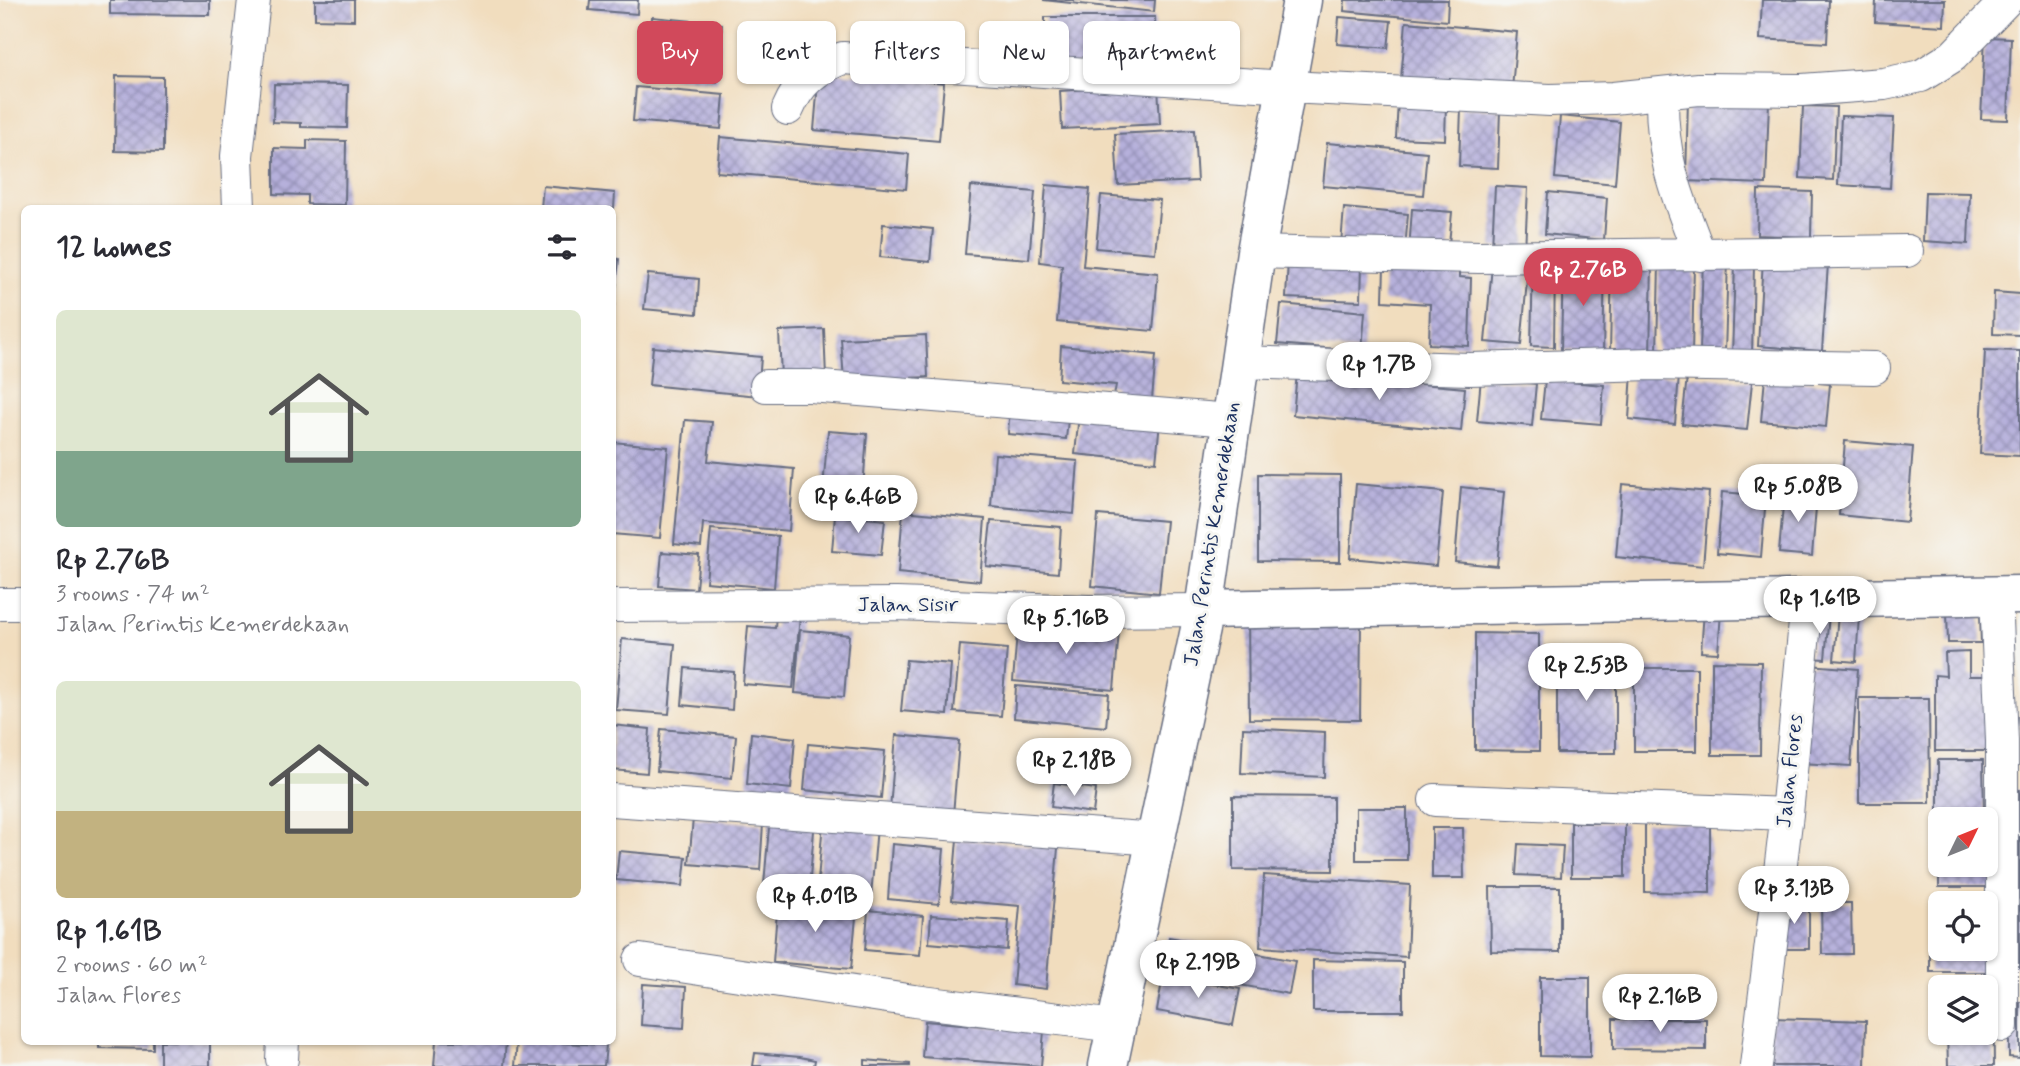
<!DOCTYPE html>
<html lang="en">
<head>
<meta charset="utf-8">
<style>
	body { margin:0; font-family:Mynerve,sans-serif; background:#f7f7f7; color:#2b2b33; height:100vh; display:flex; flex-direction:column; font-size:26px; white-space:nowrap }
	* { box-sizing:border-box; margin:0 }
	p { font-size:23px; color:#7c7c81 }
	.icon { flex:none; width:38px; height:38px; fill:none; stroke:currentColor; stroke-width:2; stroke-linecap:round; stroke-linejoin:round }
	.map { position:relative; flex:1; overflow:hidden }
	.details { position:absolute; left:21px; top:205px; width:595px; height:840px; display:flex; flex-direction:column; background:#fff; border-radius:10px; box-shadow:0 2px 5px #0004 }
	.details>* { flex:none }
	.guide { position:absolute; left:637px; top:21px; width:665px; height:63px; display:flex; gap:14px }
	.needle { width:46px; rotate:47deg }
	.controls { position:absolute; left:1928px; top:807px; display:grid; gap:14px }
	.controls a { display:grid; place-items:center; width:70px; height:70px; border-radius:10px; background:#fff; box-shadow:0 2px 5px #0004; font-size:35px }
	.price { position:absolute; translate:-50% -60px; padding:0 16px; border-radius:24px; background:#fff; color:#222; font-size:23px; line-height:46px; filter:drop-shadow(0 2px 4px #0008) }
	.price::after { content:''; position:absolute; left:50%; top:42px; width:21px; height:16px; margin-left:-10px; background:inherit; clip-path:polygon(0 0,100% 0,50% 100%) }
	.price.selected { background:#d1495b; color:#fff }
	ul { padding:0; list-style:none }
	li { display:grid; align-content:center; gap:14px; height:371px; padding:0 35px }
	li span { display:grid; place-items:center; height:217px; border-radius:10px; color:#555 }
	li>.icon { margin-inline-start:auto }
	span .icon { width:126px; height:126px; fill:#fffc; stroke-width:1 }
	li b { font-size:30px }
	h2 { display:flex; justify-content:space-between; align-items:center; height:84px; padding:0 35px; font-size:30px }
	.pill { padding:0 24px; border-radius:10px; background:#fff; box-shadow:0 2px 5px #0004; font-size:24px; line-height:63px }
	.pill.selected { background:#d1495b; color:#fff }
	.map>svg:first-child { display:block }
	.building { fill:url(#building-cross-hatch) }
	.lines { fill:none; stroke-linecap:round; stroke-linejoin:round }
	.street-casing { stroke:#666c80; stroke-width:34 }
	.secondary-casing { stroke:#666c80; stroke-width:41 }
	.street { stroke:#fff; stroke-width:32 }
	.secondary { stroke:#fff; stroke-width:38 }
	.labels { text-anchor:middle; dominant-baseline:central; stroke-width:6; stroke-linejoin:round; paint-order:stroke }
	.street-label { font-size:21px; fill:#1b2f5e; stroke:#f6f6f2 }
</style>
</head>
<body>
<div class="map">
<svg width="2020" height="1066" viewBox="0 0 2020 1066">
	<defs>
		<pattern id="building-cross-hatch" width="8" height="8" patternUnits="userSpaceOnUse" patternTransform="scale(1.75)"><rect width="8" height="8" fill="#b6b0db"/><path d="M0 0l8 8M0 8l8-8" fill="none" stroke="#9390b5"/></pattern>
	</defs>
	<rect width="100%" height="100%" fill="#f6f6f2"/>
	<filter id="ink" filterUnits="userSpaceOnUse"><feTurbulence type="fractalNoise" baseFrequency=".0143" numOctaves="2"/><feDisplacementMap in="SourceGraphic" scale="14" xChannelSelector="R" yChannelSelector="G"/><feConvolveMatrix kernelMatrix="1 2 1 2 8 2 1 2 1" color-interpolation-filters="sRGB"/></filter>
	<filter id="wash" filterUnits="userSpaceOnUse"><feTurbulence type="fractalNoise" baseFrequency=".00686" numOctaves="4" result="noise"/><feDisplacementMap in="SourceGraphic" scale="28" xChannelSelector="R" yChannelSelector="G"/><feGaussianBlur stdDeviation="1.57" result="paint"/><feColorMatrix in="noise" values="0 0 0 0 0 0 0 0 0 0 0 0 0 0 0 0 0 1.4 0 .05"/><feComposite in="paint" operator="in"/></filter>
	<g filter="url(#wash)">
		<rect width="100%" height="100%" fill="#f1ddbe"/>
		<g id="blocks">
			<!-- building -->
			<path class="building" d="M 110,0 L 210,0 L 210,15 L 110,14 Z
				M 315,0 L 354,0 L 354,20 L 315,19 Z
				M 590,0 L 638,0 L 637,14 L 589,10 Z
				M 1043,0 L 1155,0 L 1154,12 Z
				M 1345,0 L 1448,0 L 1447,21 L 1344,11 Z
				M 1762,0 L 1829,0 L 1827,43 L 1760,39 Z
				M 1876,0 L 1945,0 L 1944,26 L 1875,22 Z
				M 652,17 L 722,24 L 717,82 L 647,75 Z
				M 1045,17 L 1155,17 L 1156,65 L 1045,65 Z
				M 1339,17 L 1391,21 L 1388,48 L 1337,44 Z
				M 1406,22 L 1517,32 L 1512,89 L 1401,79 Z
				M 1985,37 L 2011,38 L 2008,120 L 1981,119 Z
				M 819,71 L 944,83 L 939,141 L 814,130 Z
				M 116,76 L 163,77 L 163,152 L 115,151 Z
				M 274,84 L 348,85 L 347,128 L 301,127 L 301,123 L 273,122 Z
				M 1158,85 L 1160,124 L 1062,129 L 1060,91 Z
				M 636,87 L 724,95 L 721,129 L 633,121 Z
				M 1688,98 L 1769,101 L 1766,184 L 1686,181 Z
				M 1398,101 L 1446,104 L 1445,140 L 1396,138 Z
				M 1803,106 L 1836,107 L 1833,180 L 1800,178 Z
				M 1461,108 L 1500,110 L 1498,168 L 1459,166 Z
				M 1560,116 L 1620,122 L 1615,184 L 1555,178 Z
				M 1841,116 L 1894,118 L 1890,188 L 1838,185 Z
				M 1194,130 L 1197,181 L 1118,185 L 1115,134 Z
				M 720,137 L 909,154 L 906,189 L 717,172 Z
				M 307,140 L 346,141 L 345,205 L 307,204 L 307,195 L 274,194 L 274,148 L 307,149 Z
				M 1327,143 L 1427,152 L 1423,195 L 1323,186 Z
				M 1046,185 L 1090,189 L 1083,266 L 1158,273 L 1153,331 L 1057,322 L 1062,265 L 1040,262 Z
				M 543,186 L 615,193 L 614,208 L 541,208 Z
				M 971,186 L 1035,192 L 1029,259 L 965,254 Z
				M 1495,186 L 1528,188 L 1525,250 L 1492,247 Z
				M 1758,190 L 1812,192 L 1811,237 L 1757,235 Z
				M 1548,192 L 1607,198 L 1604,240 L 1545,234 Z
				M 1925,192 L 1970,193 L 1968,244 L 1923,241 Z
				M 1101,195 L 1160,200 L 1155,253 L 1096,248 Z
				M 1344,208 L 1408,214 L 1405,250 L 1341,244 Z
				M 1412,209 L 1452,212 L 1448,255 L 1409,251 Z
				M 883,224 L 933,229 L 930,262 L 880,257 Z
				M 612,258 L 619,259 L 614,307 L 612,307 Z
				M 1703,259 L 1728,260 L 1725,353 L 1700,352 Z
				M 1763,259 L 1828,264 L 1822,351 L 1758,346 Z
				M 1288,260 L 1362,263 L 1361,301 L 1286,298 Z
				M 1612,263 L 1652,264 L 1650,354 L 1610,353 Z
				M 1659,263 L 1694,264 L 1692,353 L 1657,352 Z
				M 1735,263 L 1754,264 L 1752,357 L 1732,356 Z
				M 1533,264 L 1555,264 L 1554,347 L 1531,346 Z
				M 1563,264 L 1605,266 L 1603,352 L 1561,350 Z
				M 1384,266 L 1459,269 L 1459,277 L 1471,278 L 1469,346 L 1429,344 L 1430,304 L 1383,301 Z
				M 1492,266 L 1528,270 L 1521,345 L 1485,342 Z
				M 648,274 L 699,279 L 697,314 L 644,309 Z
				M 1994,292 L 2020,294 L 2020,335 L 1993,334 Z
				M 1281,304 L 1365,312 L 1362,351 L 1277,344 Z
				M 824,329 L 826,377 L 781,378 L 779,331 Z
				M 926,335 L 928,377 L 844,381 L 841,339 Z
				M 1061,346 L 1156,355 L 1152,399 L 1114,396 L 1116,385 L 1059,380 Z
				M 653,347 L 761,357 L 758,396 L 649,385 Z
				M 1985,350 L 2020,351 L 2020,456 L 1980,454 Z
				M 1632,372 L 1679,376 L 1675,424 L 1629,419 Z
				M 1297,373 L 1465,388 L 1461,431 L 1293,415 Z
				M 1687,376 L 1752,382 L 1747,430 L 1682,424 Z
				M 1481,378 L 1536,384 L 1532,426 L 1477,421 Z
				M 1765,378 L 1830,384 L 1826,427 L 1761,421 Z
				M 1545,380 L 1604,385 L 1601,424 L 1541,419 Z
				M 1010,405 L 1069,410 L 1066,439 L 1008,434 Z
				M 1079,414 L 1160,421 L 1156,462 L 1075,454 Z
				M 685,420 L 712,422 L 708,461 L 794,469 L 789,531 L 703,523 L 701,547 L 674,544 Z
				M 828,431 L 867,434 L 862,502 L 822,499 Z
				M 1845,441 L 1913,447 L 1907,522 L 1839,515 Z
				M 612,442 L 668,447 L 660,538 L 612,534 Z
				M 995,454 L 1078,461 L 1074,514 L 991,506 Z
				M 1258,474 L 1340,475 L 1340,562 L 1258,561 Z
				M 1356,484 L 1443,492 L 1436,566 L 1350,558 Z
				M 1622,484 L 1709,492 L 1703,566 L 1616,557 Z
				M 1461,487 L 1504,492 L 1497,566 L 1455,562 Z
				M 1722,492 L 1766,496 L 1761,557 L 1717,553 Z
				M 1784,493 L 1817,496 L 1812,556 L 1779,553 Z
				M 903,511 L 985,519 L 980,581 L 898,573 Z
				M 835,515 L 885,520 L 881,555 L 832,551 Z
				M 1098,515 L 1166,521 L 1159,593 L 1092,586 Z
				M 991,521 L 1061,527 L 1058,573 L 986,566 Z
				M 711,529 L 778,536 L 774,588 L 706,582 Z
				M 662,552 L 699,555 L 696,589 L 659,586 Z
				M 1704,611 L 1721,612 L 1718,653 L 1701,652 Z
				M 1814,613 L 1829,614 L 1825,659 L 1810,658 Z
				M 1947,613 L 1980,613 L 1981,643 L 1948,643 Z
				M 776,614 L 800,616 L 793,688 L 743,684 L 748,626 L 775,628 Z
				M 1838,614 L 1859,616 L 1856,662 L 1834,660 Z
				M 1248,615 L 1361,616 L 1360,720 L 1249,719 Z
				M 1018,621 L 1119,631 L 1114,690 L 1013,681 Z
				M 800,630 L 849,635 L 844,697 L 795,693 Z
				M 1475,633 L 1539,634 L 1539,751 L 1475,750 Z
				M 622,639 L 675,644 L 669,714 L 616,710 Z
				M 960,645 L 1007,649 L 1001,716 L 954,712 Z
				M 1557,652 L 1616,653 L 1616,753 L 1557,753 Z
				M 1969,652 L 1969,676 L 1992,676 L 1993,751 L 1935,751 L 1935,675 L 1946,676 L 1945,653 Z
				M 906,660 L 951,664 L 947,715 L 901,711 Z
				M 1712,661 L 1761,662 L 1760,755 L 1712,755 Z
				M 1809,665 L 1858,669 L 1851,766 L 1801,763 Z
				M 685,668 L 734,672 L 732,710 L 682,705 Z
				M 1634,668 L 1697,668 L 1697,751 L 1634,751 Z
				M 1016,686 L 1109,694 L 1106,727 L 1014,718 Z
				M 1859,698 L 1929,698 L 1930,803 L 1859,803 Z
				M 612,725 L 650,729 L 647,773 L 612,770 Z
				M 1243,728 L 1325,732 L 1324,777 L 1241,773 Z
				M 661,729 L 736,736 L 732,778 L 657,771 Z
				M 751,733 L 795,738 L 791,789 L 747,784 Z
				M 896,735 L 959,741 L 953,815 L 890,809 Z
				M 808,744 L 885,751 L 881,798 L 804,790 Z
				M 1938,760 L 1983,760 L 1984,816 L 1938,816 Z
				M 1054,783 L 1096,789 L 1093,813 L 1051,807 Z
				M 2015,790 L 2020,790 L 2020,830 L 2015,830 Z
				M 1233,796 L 1333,797 L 1333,871 L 1233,870 Z
				M 1356,808 L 1407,808 L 1407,860 L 1356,860 Z
				M 770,816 L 815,819 L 809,889 L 764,884 Z
				M 693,818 L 763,824 L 760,870 L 689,864 Z
				M 823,822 L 877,827 L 871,897 L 817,892 Z
				M 1645,822 L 1710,823 L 1710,893 L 1645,892 Z
				M 1571,823 L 1625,823 L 1625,877 L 1571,877 Z
				M 1986,825 L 1999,887 L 1939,887 L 1939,864 L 1986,864 Z
				M 1432,828 L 1463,828 L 1464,878 L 1432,878 Z
				M 2009,837 L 2020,837 L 2020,899 L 2008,899 Z
				M 957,839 L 1058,848 L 1046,989 L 1013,985 L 1020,906 L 952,900 Z
				M 892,844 L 944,849 L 939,904 L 888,899 Z
				M 1518,844 L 1563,846 L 1561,877 L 1516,875 Z
				M 619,851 L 686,857 L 683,886 L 616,880 Z
				M 1264,875 L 1410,885 L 1407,957 L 1260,947 Z
				M 1490,887 L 1560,887 L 1560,952 L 1491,951 Z
				M 778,899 L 857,907 L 851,969 L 773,962 Z
				M 1936,901 L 1941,901 L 1941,934 L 1936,934 Z
				M 1780,902 L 1809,902 L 1809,949 L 1779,949 Z
				M 1821,903 L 1851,903 L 1852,954 L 1822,954 Z
				M 2010,905 L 2020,905 L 2020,967 L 2009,967 Z
				M 868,910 L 923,916 L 920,955 L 865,950 Z
				M 931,915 L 1009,921 L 1007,950 L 929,943 Z
				M 1169,937 L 1295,961 L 1289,994 L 1163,971 Z
				M 1930,939 L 1941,939 L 1941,948 L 1987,948 L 1987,972 L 1930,972 Z
				M 1313,960 L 1403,962 L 1403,1011 L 1313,1011 Z
				M 1163,975 L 1240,989 L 1233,1025 L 1157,1011 Z
				M 1540,977 L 1590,977 L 1590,1057 L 1540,1056 Z
				M 1947,983 L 1993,983 L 1994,1066 L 1948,1066 L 1947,1032 L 1986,1032 L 1986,987 L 1947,987 Z
				M 643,984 L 686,987 L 684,1028 L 641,1025 Z
				M 2009,1002 L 2020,1002 L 2020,1058 L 2009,1057 Z
				M 1771,1018 L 1866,1021 L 1865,1066 L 1770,1066 Z
				M 1613,1019 L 1706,1019 L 1706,1050 L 1613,1049 Z
				M 925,1021 L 1044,1031 L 1041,1066 L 922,1057 Z
				M 99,1041 L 153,1041 L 153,1049 L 99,1048 Z
				M 160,1041 L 210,1041 L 210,1066 L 160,1066 Z
				M 436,1041 L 506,1041 L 504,1066 L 434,1066 Z
				M 517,1041 L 606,1045 L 604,1066 L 515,1066 Z
				M 755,1053 L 800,1057 L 815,1060 L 814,1066 L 753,1066 Z
				M 865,1060 L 910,1064 L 910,1066 L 865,1066 Z"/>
		</g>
	</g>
	<g filter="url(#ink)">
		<use href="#blocks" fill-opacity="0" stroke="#666c80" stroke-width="2"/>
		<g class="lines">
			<!-- street casing -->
			<g class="street-casing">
				<path id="street" d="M 1662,94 C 1661,160 1677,195 1700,255
					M 788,109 C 799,83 816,68 843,58 L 1288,87 L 1550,100 L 1613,98 L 1699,89 L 1802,90 L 1884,84 L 1921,76 L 1953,56 L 2007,0
					M 239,208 L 237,156 L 254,0
					M 1256,252 L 1479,257 L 1907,251
					M 1239,362 L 1470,369 L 1652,364 L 1874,368
					M 766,386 L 810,386 L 1231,420
					M 1996,595 L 2002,741 L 2002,1026
					M 0,604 L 24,604
					M 612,606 L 897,604 L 1088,611 L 1204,610
					M 612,800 L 1157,839
					M 1435,800 L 1787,814
					M 640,960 L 914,1001 L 1115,1026
					M 282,1059 L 283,1041
					M 1756,1066 L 1787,814 L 1807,601"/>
			</g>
			<!-- secondary casing -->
			<g class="secondary-casing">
				<path id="secondary" d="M 1204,610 L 2020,595
					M 1108,1066 L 1204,610 L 1256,252 L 1302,0"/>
			</g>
			<!-- street -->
			<use href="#street" class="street"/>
			<!-- secondary -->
			<use href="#secondary" class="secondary"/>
		</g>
	</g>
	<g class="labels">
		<!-- street labels -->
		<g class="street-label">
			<text transform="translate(1212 534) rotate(-81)">Jalan Perintis Kemerdekaan</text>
			<text x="908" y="605">Jalan Sisir</text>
			<text transform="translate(1790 771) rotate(-84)">Jalan Flores</text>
		</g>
	</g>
</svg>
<div class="controls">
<a><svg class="needle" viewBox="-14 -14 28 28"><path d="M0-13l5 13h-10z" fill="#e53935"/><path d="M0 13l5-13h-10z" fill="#7c7c81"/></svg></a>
<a><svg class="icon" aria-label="locate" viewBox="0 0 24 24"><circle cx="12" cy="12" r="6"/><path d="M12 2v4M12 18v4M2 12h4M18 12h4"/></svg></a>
<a><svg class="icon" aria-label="layers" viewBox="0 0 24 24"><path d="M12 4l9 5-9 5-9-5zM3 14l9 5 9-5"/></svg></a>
</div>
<b class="price selected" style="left:1583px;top:308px">Rp 2.76B</b>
<b class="price" style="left:1379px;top:402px">Rp 1.7B</b>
<b class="price" style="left:1798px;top:524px">Rp 5.08B</b>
<b class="price" style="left:858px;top:535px">Rp 6.46B</b>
<b class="price" style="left:1820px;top:636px">Rp 1.61B</b>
<b class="price" style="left:1066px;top:656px">Rp 5.16B</b>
<b class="price" style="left:1586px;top:703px">Rp 2.53B</b>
<b class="price" style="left:1074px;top:798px">Rp 2.18B</b>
<b class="price" style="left:1794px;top:926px">Rp 3.13B</b>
<b class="price" style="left:815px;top:934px">Rp 4.01B</b>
<b class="price" style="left:1198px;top:1000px">Rp 2.19B</b>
<b class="price" style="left:1660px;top:1034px">Rp 2.16B</b>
<div class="guide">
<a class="pill selected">Buy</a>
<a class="pill">Rent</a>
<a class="pill">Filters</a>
<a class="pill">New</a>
<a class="pill">Apartment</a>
</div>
<section class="details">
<h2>12 homes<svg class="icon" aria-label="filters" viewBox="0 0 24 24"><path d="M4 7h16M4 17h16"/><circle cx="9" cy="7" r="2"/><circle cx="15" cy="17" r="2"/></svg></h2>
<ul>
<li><span style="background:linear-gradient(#dfe7d0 65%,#7fa58c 0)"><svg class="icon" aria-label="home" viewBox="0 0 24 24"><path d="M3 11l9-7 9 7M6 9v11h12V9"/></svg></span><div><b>Rp 2.76B</b><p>3 rooms · 74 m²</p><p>Jalan Perintis Kemerdekaan</p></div></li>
<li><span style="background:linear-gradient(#dfe7d0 60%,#c2b280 0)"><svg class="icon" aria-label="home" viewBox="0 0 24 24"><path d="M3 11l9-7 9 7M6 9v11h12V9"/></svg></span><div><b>Rp 1.61B</b><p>2 rooms · 60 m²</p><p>Jalan Flores</p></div></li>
</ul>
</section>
</div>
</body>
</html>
